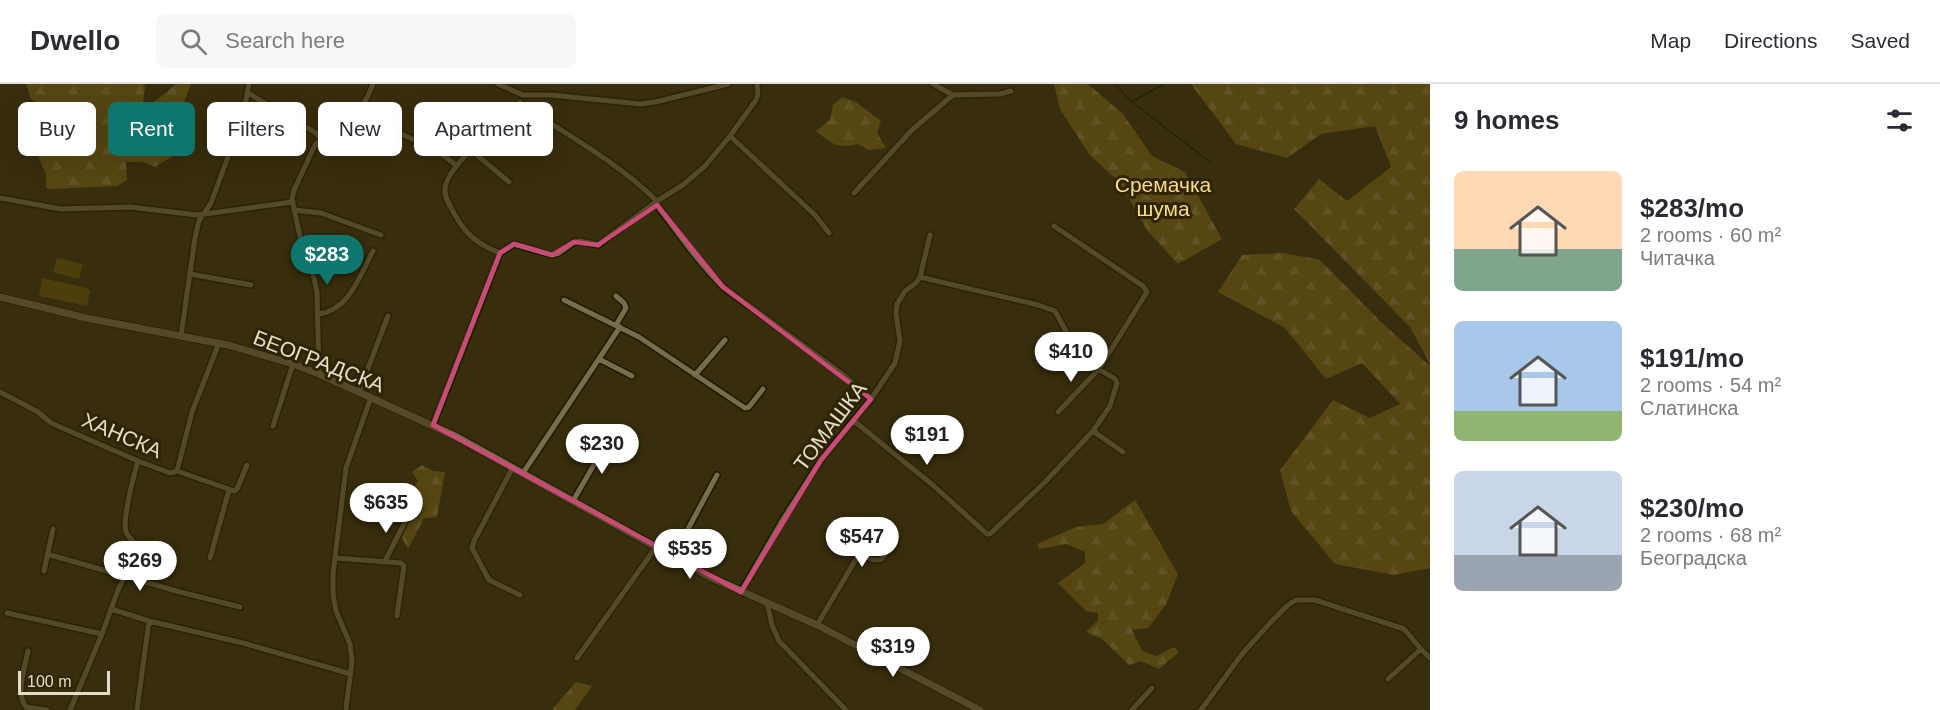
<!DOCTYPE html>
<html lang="en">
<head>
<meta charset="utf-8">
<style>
	body { margin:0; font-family:Arial,sans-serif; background:#f7f7f7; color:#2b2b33; height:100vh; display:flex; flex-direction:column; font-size:22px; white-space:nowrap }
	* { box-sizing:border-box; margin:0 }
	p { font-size:20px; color:#7c7c81 }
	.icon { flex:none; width:33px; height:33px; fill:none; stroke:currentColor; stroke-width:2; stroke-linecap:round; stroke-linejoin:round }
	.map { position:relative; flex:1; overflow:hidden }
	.sheet { display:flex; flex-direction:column; background:#fff; width:510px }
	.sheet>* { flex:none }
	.banner { position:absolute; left:18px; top:18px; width:570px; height:54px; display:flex; gap:12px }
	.scale { position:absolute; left:18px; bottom:15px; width:92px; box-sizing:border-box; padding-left:6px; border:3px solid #e2dcc9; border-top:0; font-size:16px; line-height:21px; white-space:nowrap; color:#e2dcc9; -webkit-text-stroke:4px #2e2402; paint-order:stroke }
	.price { position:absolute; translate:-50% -51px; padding:0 14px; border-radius:21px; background:#fff; color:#222; font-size:20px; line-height:39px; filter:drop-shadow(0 2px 3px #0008) }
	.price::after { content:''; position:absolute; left:50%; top:36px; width:18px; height:14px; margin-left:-9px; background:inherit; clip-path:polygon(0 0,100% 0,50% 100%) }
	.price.current { background:#0f766e; color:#fff }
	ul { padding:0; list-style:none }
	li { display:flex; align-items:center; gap:18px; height:150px; padding:0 24px }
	li span { display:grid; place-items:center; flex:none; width:168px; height:120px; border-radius:9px; color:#555 }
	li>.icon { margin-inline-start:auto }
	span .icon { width:72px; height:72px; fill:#fffc; stroke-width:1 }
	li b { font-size:26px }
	h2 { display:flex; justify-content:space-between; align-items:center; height:72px; padding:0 24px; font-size:26px }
	.chip { padding:0 21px; border-radius:9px; background:#fff; box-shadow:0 6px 24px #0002; font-size:21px; line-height:54px }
	.chip.current { background:#0f766e; color:#fff }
	header { display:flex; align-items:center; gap:36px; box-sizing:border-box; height:84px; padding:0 30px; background:#fff; border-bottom:2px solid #e1e1e2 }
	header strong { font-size:28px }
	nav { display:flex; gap:33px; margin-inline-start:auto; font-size:21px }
	.search { width:420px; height:54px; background:#f7f7f7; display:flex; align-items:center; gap:15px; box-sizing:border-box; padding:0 21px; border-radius:9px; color:#7c7c81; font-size:22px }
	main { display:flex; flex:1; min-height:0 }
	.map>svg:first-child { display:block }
	.forest { fill:url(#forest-firs) }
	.park { fill:#66540d }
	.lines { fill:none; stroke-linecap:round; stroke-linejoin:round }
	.stream { stroke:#08180d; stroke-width:1.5 }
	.street-casing { stroke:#1e1700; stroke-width:8 }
	.secondary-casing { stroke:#1e1700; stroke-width:9 }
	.street { stroke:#786d4a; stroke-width:5 }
	.secondary { stroke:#786d4a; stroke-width:7 }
	.marked { fill:none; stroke:#ca4976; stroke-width:4.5; stroke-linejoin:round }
	.labels { text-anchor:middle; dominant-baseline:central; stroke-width:6; stroke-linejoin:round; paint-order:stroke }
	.park-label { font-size:21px; fill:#f7dc84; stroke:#2e2402 }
	.street-label { font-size:21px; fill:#e2dcc9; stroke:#2e2402 }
</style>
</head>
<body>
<header>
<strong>Dwello</strong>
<div class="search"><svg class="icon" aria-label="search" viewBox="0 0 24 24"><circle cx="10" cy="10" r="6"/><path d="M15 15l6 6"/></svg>Search here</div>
<nav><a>Map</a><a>Directions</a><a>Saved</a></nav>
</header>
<main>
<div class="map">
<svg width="1430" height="626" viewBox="0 0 1430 626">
	<defs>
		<pattern id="forest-firs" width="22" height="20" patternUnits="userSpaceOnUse" patternTransform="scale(1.5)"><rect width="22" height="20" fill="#796519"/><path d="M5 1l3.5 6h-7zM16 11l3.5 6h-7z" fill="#928244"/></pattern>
	</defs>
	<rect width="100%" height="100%" fill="#382e0c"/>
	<!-- forest -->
	<path class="forest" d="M 26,0 L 143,0 L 145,3 L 142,25 L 157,16 L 176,0 L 191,0 L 179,30 L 187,37 L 194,36 L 179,60 L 173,51 L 166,54 L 173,72 L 155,83 L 142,78 L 126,78 L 127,96 L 117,102 L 53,105 L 46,104 L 46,90 L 29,52 L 28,32 L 39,29 L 42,23 L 31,15 Z
		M 1054,0 L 1088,0 L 1123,30 L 1152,72 L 1185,88 L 1222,155 L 1178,180 L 1147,146 L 1120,99 L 1089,70 L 1060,25 Z
		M 1191,0 L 1430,0 L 1430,280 L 1410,243 L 1294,125 L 1319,95 L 1347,117 L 1391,83 L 1375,42 L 1321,50 L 1287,74 L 1236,60 Z
		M 842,13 L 856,18 L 881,37 L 877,49 L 886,64 L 869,66 L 858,60 C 837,65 832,60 816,47 L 830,35 L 833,21 Z
		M 1284,169 L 1320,176 L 1380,237 L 1430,282 L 1430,484 L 1394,491 L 1335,480 L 1291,427 L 1280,386 L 1333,316 L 1370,334 L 1400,320 L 1362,279 L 1326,295 L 1285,244 L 1218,208 L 1242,171 Z
		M 422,381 L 433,387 L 445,388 L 437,433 L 424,434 L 408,465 L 401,452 C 408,437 417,426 411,409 L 418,397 L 412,388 Z
		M 1135,416 L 1178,490 L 1166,521 L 1148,544 L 1132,546 L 1142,567 L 1157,572 L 1174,563 L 1179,568 L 1159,585 L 1141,577 L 1129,581 L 1102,555 L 1086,548 L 1098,536 L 1098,529 L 1086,527 L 1058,499 L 1085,479 L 1085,468 L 1066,460 L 1039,465 L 1037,460 L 1076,443 L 1103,440 Z
		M 576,598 L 592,602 L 575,626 L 552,626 Z"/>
	<!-- park -->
	<path class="park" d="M 57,174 L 83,180 L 79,195 L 53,188 Z
		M 42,194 L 87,204 L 90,207 L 87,222 L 39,212 Z"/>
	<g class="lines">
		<!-- stream -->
		<path class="stream" d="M 1115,0 L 1132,18 L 1210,78
			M 1133,17 L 1164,0"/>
		<!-- street casing -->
		<g class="street-casing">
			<path id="street" d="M 498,0 L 523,11 L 551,11 L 640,20 L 655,18 L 728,0
				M 933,0 L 953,11 L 1000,10 L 1011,7
				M 248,9 L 316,49 L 321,55
				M 519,19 C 566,50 617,78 657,117 L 657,121 C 678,149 698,178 723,203 L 841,289 L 871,315
				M 355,31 L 432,63 L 456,81
				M 730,52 L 815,131 L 829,149
				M 471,66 L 509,98
				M 854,109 L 912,46 L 953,11
				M 0,114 L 61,125 L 130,123 L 197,131 L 293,118
				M 294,126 L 321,129 L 381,151
				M 1054,142 L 1143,202 L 1147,208 L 1099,285 L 1058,328
				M 500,169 C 479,161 466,151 455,131 C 451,123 444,114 445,105 C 446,82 503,36 520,18
				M 190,190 L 251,201
				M 564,216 L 639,253 L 745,324 L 749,323 L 763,305
				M 318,230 C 349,227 360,191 373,167
				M 616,241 L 626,224 L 624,219 L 616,212
				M 181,252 L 195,154 L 199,137 L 211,119 L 232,62 L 245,21 L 249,0
				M 599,275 L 632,292
				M 319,290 L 317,208 L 313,190 L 301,157 L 292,115 L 294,106 L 315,61 C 325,50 339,46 350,36 C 361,27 368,13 373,0
				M 695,291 L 725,256
				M 0,308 L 38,328 L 51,339 L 138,377 L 170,389 L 177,387
				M 359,308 L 388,232
				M 854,337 L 934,402 L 987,450 L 990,450 L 1045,398 L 1093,347 L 1110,322 L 1117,299 L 1115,295 L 1083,275 L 1078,269 L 1055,227 L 1038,221 L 920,193
				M 433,341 L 500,169 L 514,160 L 552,171 L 559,169 L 574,158 L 580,157 L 598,161 L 657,117 L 683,101 L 705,82 L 730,52 L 756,16 L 758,10 L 757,0
				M 273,342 L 293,280
				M 1093,347 L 1123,368
				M 513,383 L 474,457 L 472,464 L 489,496 L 520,511
				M 177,387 L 192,328 L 219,259
				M 177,387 L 234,407 L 237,405 L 247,381
				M 523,389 L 620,243
				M 573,417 L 610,353
				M 829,448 C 840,456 868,481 882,475 L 890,463
				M 47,470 L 180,508 L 240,523
				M 673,473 L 717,391
				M 210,474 L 229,406
				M 335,474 L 401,479 L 404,482 L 397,532
				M 385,477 L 408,432
				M 44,487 L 53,445
				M 741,508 L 782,437 L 821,376 L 871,315 L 895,279 L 900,257 L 896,230 L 897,220 L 905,207 L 916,199 L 920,193 L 930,151
				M 767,519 L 772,541 L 779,557 L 846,626
				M 111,525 L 149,537 L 243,559 L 351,590
				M 7,529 L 102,550
				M 817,541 L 859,470
				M 1421,565 L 1430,574
				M 28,567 C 25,584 15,608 26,623 L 47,626
				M 577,574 L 656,463
				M 346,624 L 352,578 L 350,560 L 336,527 L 333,510 L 333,490 L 346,384 L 371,313
				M 70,626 L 102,550 L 118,506 L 137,469 L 138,463 C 134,458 128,453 126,448 C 122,437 134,390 138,377
				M 137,626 L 149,537
				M 1132,626 L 1152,604
				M 1201,626 L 1242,570 L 1271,538 L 1288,521 L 1296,516 L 1315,516 L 1404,545 L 1421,565 L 1388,595"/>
		</g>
		<!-- secondary casing -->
		<g class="secondary-casing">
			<path id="secondary" d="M 0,213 L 86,234 L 228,261 L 293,280 L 319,290 L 457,353 L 710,493 L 817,541 L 980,626"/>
		</g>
		<!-- street -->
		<use href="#street" class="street"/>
		<!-- secondary -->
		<use href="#secondary" class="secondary"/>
	</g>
	<!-- marked area -->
	<path d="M0 0H1430V626H0ZM 657,121 L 723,203 L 871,315 L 821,376 L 741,508 L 433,341 L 500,169 L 514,160 L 552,171 L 574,158 L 598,161 Z" fill="#382e0c" fill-opacity=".55" fill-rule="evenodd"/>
	<path class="marked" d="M 657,121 L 723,203 L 871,315 L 821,376 L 741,508 L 433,341 L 500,169 L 514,160 L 552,171 L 574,158 L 598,161 Z"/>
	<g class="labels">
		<!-- park labels -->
		<g class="park-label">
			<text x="1163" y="100">Сремачка<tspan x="1163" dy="24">шума</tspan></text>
		</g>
		<!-- street labels -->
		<g class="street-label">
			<text transform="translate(319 277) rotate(21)">БЕОГРАДСКА</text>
			<text transform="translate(830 342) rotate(-53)">ТОМАШКА</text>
			<text transform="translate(122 351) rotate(23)">ХАНСКА</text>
		</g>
	</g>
</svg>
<div class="scale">100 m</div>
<b class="price current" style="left:327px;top:202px">$283</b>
<b class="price" style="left:1071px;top:299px">$410</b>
<b class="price" style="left:927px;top:382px">$191</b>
<b class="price" style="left:602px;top:391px">$230</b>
<b class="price" style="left:386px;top:450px">$635</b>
<b class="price" style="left:862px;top:484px">$547</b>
<b class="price" style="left:690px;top:496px">$535</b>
<b class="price" style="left:140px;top:508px">$269</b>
<b class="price" style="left:893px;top:594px">$319</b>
<div class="banner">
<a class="chip">Buy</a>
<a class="chip current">Rent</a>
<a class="chip">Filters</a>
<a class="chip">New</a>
<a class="chip">Apartment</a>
</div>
</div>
<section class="sheet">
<h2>9 homes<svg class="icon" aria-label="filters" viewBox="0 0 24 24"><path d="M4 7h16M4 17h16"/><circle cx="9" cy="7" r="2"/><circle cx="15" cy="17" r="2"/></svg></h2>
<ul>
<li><span style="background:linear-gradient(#ffd9b3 65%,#7fa58c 0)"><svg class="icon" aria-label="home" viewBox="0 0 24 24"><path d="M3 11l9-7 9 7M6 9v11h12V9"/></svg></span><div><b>$283/mo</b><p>2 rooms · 60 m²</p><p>Читачка</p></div></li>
<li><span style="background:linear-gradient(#a9c7e8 75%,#8fb573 0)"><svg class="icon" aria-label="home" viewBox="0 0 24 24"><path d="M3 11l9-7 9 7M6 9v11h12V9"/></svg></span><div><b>$191/mo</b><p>2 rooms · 54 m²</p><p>Слатинска</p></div></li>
<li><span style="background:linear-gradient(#c9d6e8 70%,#9aa5b1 0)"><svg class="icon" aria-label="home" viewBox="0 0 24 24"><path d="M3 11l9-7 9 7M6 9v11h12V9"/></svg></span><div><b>$230/mo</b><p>2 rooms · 68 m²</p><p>Београдска</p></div></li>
</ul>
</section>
</main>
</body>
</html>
